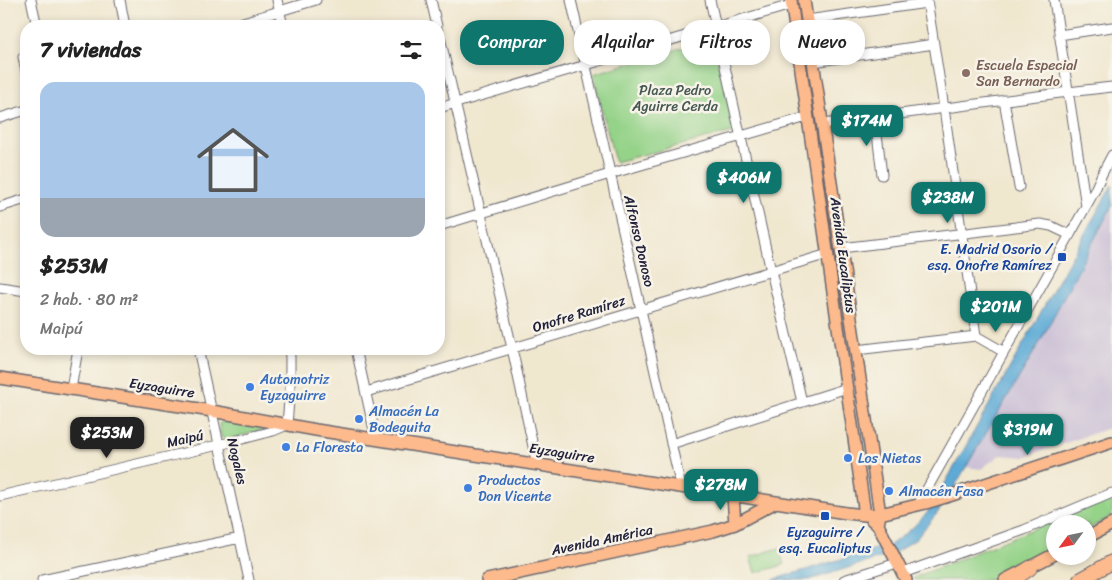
<!DOCTYPE html>
<html lang="es">
<head>
<meta charset="utf-8">
<style>
	body { margin:0; font-family:Sriracha,sans-serif; background:#f6f6f6; color:#222; height:100vh; display:flex; flex-direction:column; font-size:19px; white-space:nowrap }
	* { box-sizing:border-box; margin:0 }
	p { font-size:16px; color:#767676 }
	.icon { flex:none; width:28px; height:28px; fill:none; stroke:currentColor; stroke-width:2; stroke-linecap:round; stroke-linejoin:round }
	.map { position:relative; flex:1; overflow:hidden }
	.sheet { position:absolute; left:20px; top:20px; width:425px; height:335px; display:flex; flex-direction:column; background:#fff; border-radius:20px; box-shadow:0 2px 8px #0003 }
	.sheet>* { flex:none }
	.top-card { position:absolute; left:460px; top:20px; width:475px; height:45px; display:flex; gap:10px }
	.needle { width:32px; rotate:237deg }
	.fabs { position:absolute; left:1046px; top:515px; display:grid; gap:10px }
	.fabs a { display:grid; place-items:center; width:50px; height:50px; border-radius:50%; background:#fff; box-shadow:0 2px 8px #0003; font-size:25px }
	.price { position:absolute; translate:-50% -42px; padding:0 11px; border-radius:10px; background:#0f766e; color:#fff; font-size:16px; line-height:32px; filter:drop-shadow(0 1px 2px #0008) }
	.price::after { content:''; position:absolute; left:50%; top:30px; width:15px; height:11px; margin-left:-8px; background:inherit; clip-path:polygon(0 0,100% 0,50% 100%) }
	.price.current { background:#222; color:#fff }
	ul { padding:0; list-style:none }
	li { display:grid; align-content:center; gap:10px; height:265px; padding:0 20px }
	li+li { border-top:1px solid #e0e0e0 }
	li span { display:grid; place-items:center; height:155px; border-radius:15px; color:#555 }
	li>.icon { margin-inline-start:auto }
	span .icon { width:90px; height:90px; fill:#fffc; stroke-width:1 }
	li b { font-size:21px }
	h2 { display:flex; justify-content:space-between; align-items:center; height:60px; padding:0 20px; font-size:21px }
	.tag { padding:0 18px; border-radius:20px; background:#fff; box-shadow:0 2px 8px #0003; font-size:18px; line-height:45px }
	.tag.current { background:#0f766e; color:#fff }
	.map>svg:first-child { display:block }
	.industrial { fill:#cabfd6 }
	.green { fill:#95d389; stroke:#5c7a62 }
	.water { fill:#5daad6; stroke:#406688 }
	.lines { fill:none; stroke-linecap:round; stroke-linejoin:round }
	.minor-casing { stroke:#6a676f; stroke-width:11 }
	.major-casing { stroke:#6a676f; stroke-width:14 }
	.highway-casing { stroke:#6a676f; stroke-width:16 }
	.minor { stroke:#fff; stroke-width:9 }
	.major { stroke:#fcba8d; stroke-width:11 }
	.highway { stroke:#fcba8d; stroke-width:14 }
	.education-dot { fill:#8d6e63; stroke:#f7f3e8; stroke-width:2 }
	.transit-dot { fill:#1a4fb4; stroke:#f7f3e8; stroke-width:2 }
	.shop-dot { fill:#3f7fe0; stroke:#f7f3e8; stroke-width:2 }
	.labels { text-anchor:middle; dominant-baseline:central; stroke-width:5; stroke-linejoin:round; paint-order:stroke }
	.education-label { font-size:14px; fill:#785e54; stroke:#f7f3e8; text-anchor:start }
	.park-label { font-size:14px; fill:#445752; stroke:#f7f3e8 }
	.street-label { font-size:14px; fill:#22223b; stroke:#f7f3e8 }
	.transit-label { font-size:14px; fill:#164399; stroke:#f7f3e8; text-anchor:end }
	.shop-label { font-size:14px; fill:#366cbe; stroke:#f7f3e8; text-anchor:start }
</style>
</head>
<body>
<div class="map">
<svg width="1112" height="580" viewBox="0 0 1112 580">
	<rect width="100%" height="100%" fill="#f7f3e8"/>
	<filter id="ink" filterUnits="userSpaceOnUse"><feTurbulence type="fractalNoise" baseFrequency=".02" numOctaves="2"/><feDisplacementMap in="SourceGraphic" scale="10" xChannelSelector="R" yChannelSelector="G"/><feConvolveMatrix kernelMatrix="1 2 1 2 8 2 1 2 1" color-interpolation-filters="sRGB"/></filter>
	<filter id="wash" filterUnits="userSpaceOnUse"><feTurbulence type="fractalNoise" baseFrequency=".0096" numOctaves="4" result="noise"/><feDisplacementMap in="SourceGraphic" scale="20" xChannelSelector="R" yChannelSelector="G"/><feGaussianBlur stdDeviation="1.12" result="paint"/><feColorMatrix in="noise" values="0 0 0 0 0 0 0 0 0 0 0 0 0 0 0 0 0 1.4 0 .05"/><feComposite in="paint" operator="in"/></filter>
	<g filter="url(#wash)">
		<rect width="100%" height="100%" fill="#f0e7cf"/>
		<!-- industrial -->
		<path class="industrial" d="M 1112,206 L 1112,427 L 1024,457 L 1000,455 L 981,469 L 966,467 L 1040,342 Z"/>
		<!-- green -->
		<path class="green" d="M 712,39 L 736,131 L 615,162 L 593,74 Z
			M 223,421 L 263,426 L 265,429 L 226,440 L 221,437 L 219,424 Z
			M 1112,497 L 1112,516 L 1088,529 L 1088,524 L 1055,524 L 1055,546 L 988,580 L 914,580 L 913,578 Z
			M 779,548 L 784,565 L 755,573 L 750,557 Z"/>
		<!-- water -->
		<path class="water" d="M 1112,185 L 1112,206 L 1040,342 L 949,496 L 938,512 L 916,539 L 893,554 L 809,580 L 772,580 L 878,548 L 889,546 L 911,529 L 927,513 L 939,494 Z"/>
	</g>
	<g filter="url(#ink)">
		<g class="lines">
			<!-- minor casing -->
			<g class="minor-casing">
				<path id="minor" d="M 31,0 L 37,26
					M 120,0 L 125,26
					M 277,0 L 283,26
					M 431,0 L 437,26
					M 571,0 L 681,487
					M 710,0 L 771,271 L 802,402
					M 927,0 L 944,108 L 976,336
					M 1054,0 L 1086,206
					M 807,20 L 927,3
					M 230,26 L 316,0
					M 439,33 L 512,348 L 537,465
					M 1059,35 L 1112,27
					M 23,57 L 26,71
					M 813,62 L 934,44
					M 1004,100 L 1019,187
					M 439,108 L 791,5
					M 875,117 L 882,175
					M 0,118 L 26,110
					M 823,124 L 1068,92 L 1112,87
					M 0,207 L 26,199
					M 439,226 L 610,174 L 807,117
					M 841,248 L 1040,224 L 1051,226 L 1070,235
					M 0,287 L 26,291
					M 198,349 L 249,580
					M 356,349 L 376,439
					M 856,350 L 976,336 L 1004,352
					M 71,389 L 78,349
					M 366,392 L 828,254
					M 671,444 L 847,388
					M 0,496 L 231,442 L 273,431 L 287,425 L 290,388 L 290,357 L 289,349
					M 918,505 L 1094,192 L 1102,174 L 1112,155
					M 903,573 L 1024,530 L 1112,493
					M 42,580 L 240,538
					M 844,580 L 897,563"/>
			</g>
			<!-- major casing -->
			<g class="major-casing">
				<path id="major" d="M 791,0 L 865,515
					M 804,0 L 880,514 L 878,525
					M 0,378 L 212,411 L 316,430 L 846,513 L 865,515 L 880,514 L 926,503 L 952,495 L 1112,442
					M 733,496 L 735,524
					M 872,520 L 878,525 L 906,580
					M 1088,537 L 1112,524
					M 487,580 L 713,531 L 735,524 L 776,502
					M 1005,580 L 1055,554"/>
			</g>
			<!-- highway casing -->
			<g class="highway-casing">
				<path id="highway" d="M 1013,580 L 1030,568
					M 1080,580 L 1112,562"/>
			</g>
			<!-- minor -->
			<use href="#minor" class="minor"/>
			<!-- major -->
			<use href="#major" class="major"/>
			<!-- highway -->
			<use href="#highway" class="highway"/>
		</g>
	</g>
	<!-- markers -->
	<circle class="education-dot" cx="966" cy="73" r="5"/>
	<g class="transit-dot">
		<rect x="1057" y="252" width="10" height="10" rx="2.5"/>
		<rect x="820" y="511" width="10" height="10" rx="2.5"/>
	</g>
	<g class="shop-dot">
		<circle cx="250" cy="387" r="5"/>
		<circle cx="359" cy="419" r="5"/>
		<circle cx="286" cy="447" r="5"/>
		<circle cx="848" cy="458" r="5"/>
		<circle cx="468" cy="488" r="5"/>
		<circle cx="889" cy="491" r="5"/>
	</g>
	<g class="labels">
		<!-- education labels -->
		<g class="education-label">
			<text x="976" y="65">Escuela Especial<tspan x="976" dy="16">San Bernardo</tspan></text>
		</g>
		<!-- park labels -->
		<g class="park-label">
			<text x="675" y="90">Plaza Pedro<tspan x="675" dy="16">Aguirre Cerda</tspan></text>
		</g>
		<!-- street labels -->
		<g class="street-label">
			<text transform="translate(639 241) rotate(77)">Alfonso Donoso</text>
			<text transform="translate(843 255) rotate(82)">Avenida Eucaliptus</text>
			<text transform="translate(579 314) rotate(-17)">Onofre Ramírez</text>
			<text transform="translate(162 388) rotate(9)">Eyzaguirre</text>
			<text transform="translate(185 439) rotate(-13)">Maipú</text>
			<text transform="translate(562 453) rotate(9)">Eyzaguirre</text>
			<text transform="translate(237 461) rotate(77)">Nogales</text>
			<text transform="translate(602 540) rotate(-12)">Avenida América</text>
		</g>
		<!-- transit labels -->
		<g class="transit-label">
			<text x="1052" y="249">E. Madrid Osorio /<tspan x="1052" dy="16">esq. Onofre Ramírez</tspan></text>
			<text x="825" y="532" text-anchor="middle">Eyzaguirre /<tspan x="825" dy="16">esq. Eucaliptus</tspan></text>
		</g>
		<!-- shop labels -->
		<g class="shop-label">
			<text x="260" y="379">Automotriz<tspan x="260" dy="16">Eyzaguirre</tspan></text>
			<text x="369" y="411">Almacén La<tspan x="369" dy="16">Bodeguita</tspan></text>
			<text x="296" y="447">La Floresta</text>
			<text x="858" y="458">Los Nietas</text>
			<text x="478" y="480">Productos<tspan x="478" dy="16">Don Vicente</tspan></text>
			<text x="899" y="491">Almacén Fasa</text>
		</g>
	</g>
</svg>
<div class="fabs">
<a><svg class="needle" viewBox="-14 -14 28 28"><path d="M0-13l5 13h-10z" fill="#e53935"/><path d="M0 13l5-13h-10z" fill="#767676"/></svg></a>
</div>
<b class="price" style="left:867px;top:147px">$174M</b>
<b class="price" style="left:744px;top:204px">$406M</b>
<b class="price" style="left:948px;top:224px">$238M</b>
<b class="price" style="left:996px;top:333px">$201M</b>
<b class="price" style="left:1028px;top:456px">$319M</b>
<b class="price current" style="left:107px;top:459px">$253M</b>
<b class="price" style="left:721px;top:511px">$278M</b>
<div class="top-card">
<a class="tag current">Comprar</a>
<a class="tag">Alquilar</a>
<a class="tag">Filtros</a>
<a class="tag">Nuevo</a>
</div>
<section class="sheet">
<h2>7 viviendas<svg class="icon" aria-label="filters" viewBox="0 0 24 24"><path d="M4 7h16M4 17h16"/><circle cx="9" cy="7" r="2"/><circle cx="15" cy="17" r="2"/></svg></h2>
<ul>
<li><span style="background:linear-gradient(#a9c7e8 75%,#9aa5b1 0)"><svg class="icon" aria-label="home" viewBox="0 0 24 24"><path d="M3 11l9-7 9 7M6 9v11h12V9"/></svg></span><div><b>$253M</b><p>2 hab. · 80 m²</p><p>Maipú</p></div></li>
</ul>
</section>
</div>
</body>
</html>
